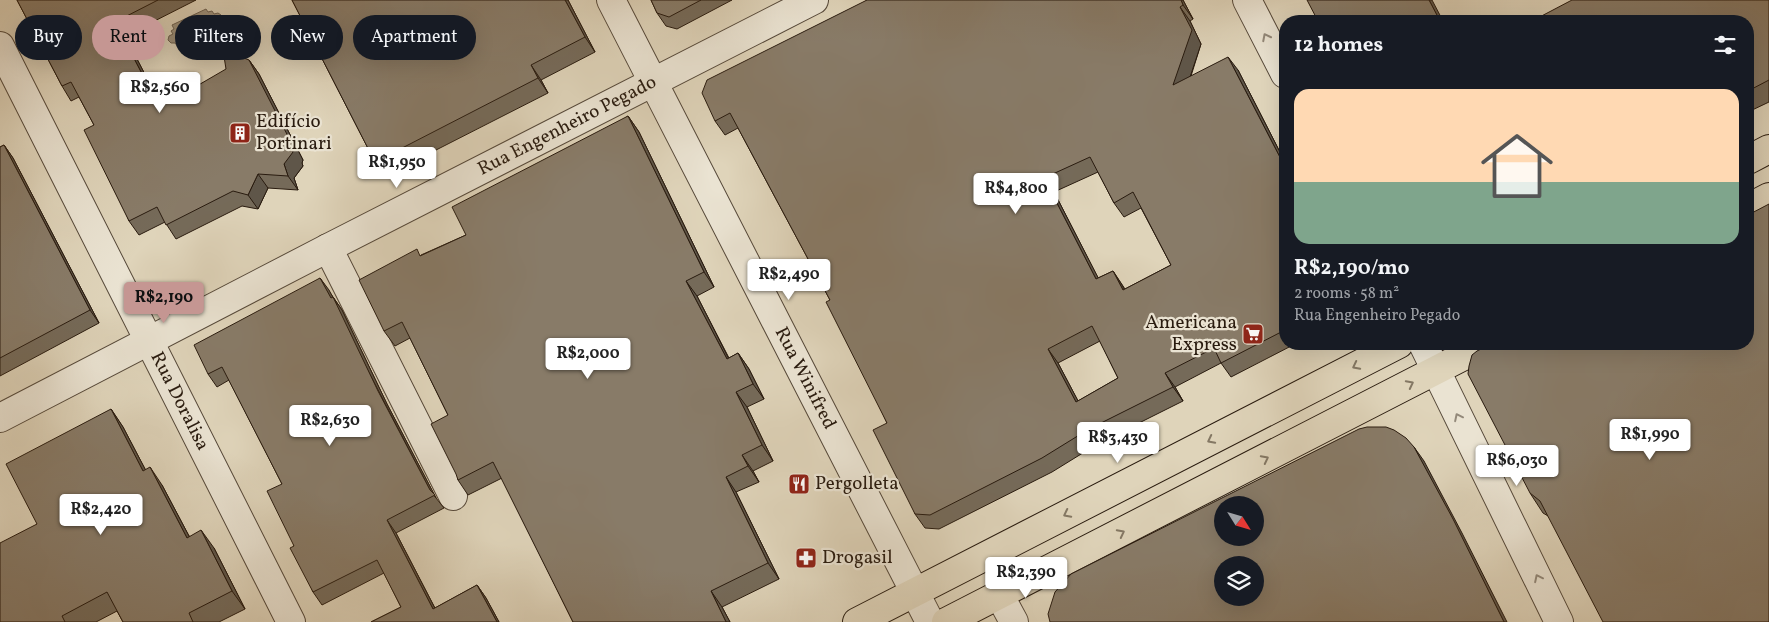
<!DOCTYPE html>
<html lang="en">
<head>
<meta charset="utf-8">
<style>
	body { margin:0; font-family:Vollkorn,serif; background:#20242c; color:#f1f3f6; height:100vh; display:flex; flex-direction:column; font-size:19px; white-space:nowrap }
	* { box-sizing:border-box; margin:0 }
	p { font-size:16px; color:#9ea1a6 }
	.icon { flex:none; width:28px; height:28px; fill:none; stroke:currentColor; stroke-width:2; stroke-linecap:round; stroke-linejoin:round }
	.map { position:relative; flex:1; overflow:hidden }
	.sheet { position:absolute; left:1279px; top:15px; width:475px; height:335px; display:flex; flex-direction:column; background:#171b24; border-radius:20px; box-shadow:0 5px 20px #0002 }
	.sheet>* { flex:none }
	.top-card { position:absolute; left:15px; top:15px; width:475px; height:45px; display:flex; gap:10px }
	.needle { width:32px; rotate:127deg }
	.controls { position:absolute; left:1214px; top:496px; display:grid; gap:10px }
	.controls a { display:grid; place-items:center; width:50px; height:50px; border-radius:50%; background:#171b24; box-shadow:0 5px 20px #0002; font-size:25px }
	.price { position:absolute; translate:-50% -42px; padding:0 11px; border-radius:5px; background:#fff; color:#222; font-size:16px; line-height:32px; filter:drop-shadow(0 1px 2px #0008) }
	.price::after { content:''; position:absolute; left:50%; top:30px; width:15px; height:11px; margin-left:-8px; background:inherit; clip-path:polygon(0 0,100% 0,50% 100%) }
	.price.on { background:#c59692; color:#111 }
	ul { padding:0; list-style:none }
	li { display:grid; align-content:center; gap:10px; height:265px; padding:0 15px }
	li span { display:grid; place-items:center; height:155px; border-radius:15px; color:#555 }
	li>.icon { margin-inline-start:auto }
	span .icon { width:90px; height:90px; fill:#fffc; stroke-width:1 }
	li b { font-size:21px }
	h2 { display:flex; justify-content:space-between; align-items:center; height:60px; padding:0 15px; font-size:21px }
	.pill { padding:0 18px; border-radius:22px; background:#171b24; box-shadow:0 5px 20px #0002; font-size:18px; line-height:45px }
	.pill.on { background:#c59692; color:#111 }
	.map>svg:first-child { display:block }
	.water { fill:#a19580; stroke:#716453 }
	.lines { fill:none; stroke-linecap:round; stroke-linejoin:round }
	.shore { stroke:#655848; stroke-width:1 }
	.minor-casing { stroke:#56493a; stroke-width:30 }
	.major-casing { stroke:#291b0f; stroke-width:30 }
	.minor { stroke:#eae3d2; stroke-width:28 }
	.major { stroke:#dfd4ba; stroke-width:28 }
	.wall { fill:#756a59; stroke:#291b0f; fill-rule:evenodd }
	.shaded-wall { fill:#5f5649; stroke:#291b0f }
	.building { fill:#887b68; stroke:#291b0f; fill-rule:evenodd }
	.oneway { stroke:#93897a }
	.oneway2 { stroke:#847864 }
	.labels { text-anchor:middle; dominant-baseline:central; stroke-width:4.5; stroke-linejoin:round; paint-order:stroke }
	.poi-label { font-size:19px; fill:#291b0f; stroke:#eae3d2; text-anchor:start }
	.street-label { font-size:19px; fill:#291b0f; stroke:#eae3d2 }
</style>
</head>
<body>
<div class="map">
<svg width="1769" height="622" viewBox="0 0 1769 622">
	<rect width="100%" height="100%" fill="#dfd4ba"/>
	<filter id="stains"><feTurbulence type="fractalNoise" baseFrequency=".004" numOctaves="4"/><feColorMatrix values="0 0 0 0 .2 0 0 0 0 .09 0 0 0 0 .02 0 0 0 .5 -.17"/></filter>
	<radialGradient id="worn" r=".72"><stop offset=".6" stop-color="#630" stop-opacity="0"/><stop offset="1" stop-color="#630" stop-opacity=".3"/></radialGradient>
	<!-- water -->
	<path class="water" d="M 206,9 L 208,12 L 212,11 L 214,14 L 218,13 L 221,15 L 221,19 L 218,21 L 220,25 L 216,28 L 218,32 L 184,50 L 182,45 L 178,47 L 175,43 L 171,43 L 168,40 L 169,36 L 173,34 L 171,31 L 174,29 L 172,25 Z"/>
	<g class="lines">
		<!-- shore -->
		<path class="shore" d="M 204,16 L 213,20 L 210,30 L 188,42 L 177,38 L 179,28 Z"/>
		<!-- minor casing -->
		<g class="minor-casing">
			<g id="minor">
				<path id="s1" d="M 611,0 L 930,622"/>
				<path d="M 1247,0 L 1285,74"/>
				<path id="s2" d="M 0,46 L 291,622"/>
				<path d="M 328,248 L 453,496"/>
				<path d="M 1423,344 L 1559,622"/>
				<path id="s3" d="M 0,418 L 328,248 L 814,0"/>
				<path d="M 1000,596 L 1014,622"/>
			</g>
		</g>
		<!-- major casing -->
		<g class="major-casing">
			<path id="major" d="M 1748,160 L 1769,149
				M 1748,208 L 1769,197
				M 857,622 L 1399,344
				M 946,622 L 1487,344"/>
		</g>
		<!-- minor -->
		<use href="#minor" class="minor"/>
		<!-- major -->
		<use href="#major" class="major"/>
	</g>
	<!-- wall -->
	<path class="wall" d="M 17,0 L 196,0 L 125,36 L 154,92 L 195,87 L 249,60 L 259,74 L 303,160 L 302,163 L 303,166 L 294,178 L 298,190 L 268,188 L 258,209 L 242,206 L 176,239 L 165,222 L 139,235 L 129,221 L 94,125 L 79,97 L 71,101 L 62,86 Z
		M 292,0 L 568,0 L 595,52 L 541,80 L 548,93 L 385,176 L 375,162 Z
		M 651,0 L 732,0 L 677,29 L 666,26 L 657,13 Z
		M 867,0 L 1183,0 L 1193,19 L 1190,21 L 1201,44 L 1191,76 L 1238,70 L 1285,162 L 1285,344 L 1295,344 L 1231,377 L 1221,363 L 1175,387 L 1183,401 L 1099,443 L 1052,472 L 939,529 L 925,528 L 915,514 L 887,423 L 830,300 L 738,128 L 725,135 L 715,121 ZM 1098,172 L 1114,203 L 1124,217 L 1141,208 L 1171,265 L 1125,289 L 1113,271 L 1098,278 L 1054,192 ZM 1100,341 L 1118,378 L 1078,401 L 1058,363 Z
		M 1769,0 L 1769,102 L 1748,112 L 1748,21 Z
		M 628,116 L 639,132 L 714,287 L 697,296 L 729,358 L 738,353 L 749,369 L 764,399 L 747,407 L 773,461 L 753,471 L 759,482 L 736,492 L 779,579 L 722,607 L 730,622 L 573,622 L 502,478 L 468,495 L 458,480 L 448,415 L 410,338 L 395,346 L 384,331 L 421,255 L 466,235 Z
		M 4,145 L 13,158 L 99,323 L 0,376 L 0,147 Z
		M 320,278 L 342,310 L 387,404 L 436,498 L 444,508 L 396,533 L 435,608 L 477,585 L 486,598 L 499,622 L 371,622 L 401,607 L 384,573 L 322,605 L 313,592 L 294,546 L 282,484 L 229,380 L 217,387 L 208,374 Z
		M 1748,344 L 1548,516 L 1543,513 L 1530,493 Z
		M 111,409 L 123,427 L 145,469 L 162,485 L 189,536 L 214,548 L 245,609 L 219,622 L 123,622 L 117,611 L 96,622 L 0,622 L 37,524 Z"/>
	<!-- shaded-wall -->
	<path class="shaded-wall" d="M 565,0 L 568,0 L 595,52 L 585,37 Z
		M 1181,0 L 1183,0 L 1193,19 L 1183,5 Z
		M 1429,0 L 1432,0 L 1443,21 L 1440,21 Z
		M 1180,7 L 1190,21 L 1201,44 L 1183,98 L 1173,85 Z
		M 115,22 L 125,36 L 162,107 L 152,93 Z
		M 1228,57 L 1238,70 L 1285,162 L 1285,167 Z
		M 249,60 L 259,74 L 303,160 L 302,163 L 303,166 L 294,178 L 298,190 L 288,176 L 284,164 Z
		M 531,65 L 541,80 L 548,93 L 538,78 Z
		M 628,116 L 639,132 L 714,287 L 704,272 Z
		M 4,145 L 13,158 L 99,323 L 90,310 Z
		M 258,174 L 268,188 L 258,209 L 248,195 Z
		M 1044,178 L 1054,192 L 1106,293 L 1096,279 Z
		M 1113,271 L 1122,285 L 1132,304 L 1123,290 Z
		M 320,278 L 329,290 L 337,305 L 333,297 L 342,310 L 387,404 L 436,498 L 430,490 Z
		M 686,281 L 697,296 L 737,375 L 727,359 Z
		M 1048,349 L 1058,363 L 1086,416 L 1076,402 Z
		M 738,353 L 749,369 L 764,399 L 753,384 Z
		M 1165,373 L 1175,387 L 1183,401 L 1173,387 Z
		M 736,392 L 747,407 L 773,461 L 762,445 Z
		M 111,409 L 123,427 L 155,488 L 143,471 Z
		M 1414,447 L 1424,461 L 1462,533 L 1507,622 L 1504,622 Z
		M 742,455 L 753,471 L 759,482 L 748,466 Z
		M 150,467 L 162,485 L 199,555 L 187,538 Z
		M 726,477 L 736,492 L 779,579 L 768,563 Z
		M 387,520 L 396,533 L 442,622 L 433,609 Z
		M 201,530 L 214,548 L 245,609 L 232,591 Z
		M 477,585 L 486,598 L 499,622 L 497,622 Z
		M 711,591 L 722,607 L 730,622 L 726,622 Z"/>
	<!-- building -->
	<path class="building" d="M 17,0 L 158,0 L 115,22 L 152,93 L 181,77 L 195,87 L 226,69 L 223,50 L 249,60 L 293,146 L 292,149 L 293,152 L 284,164 L 288,176 L 258,174 L 248,195 L 233,191 L 166,225 L 157,207 L 129,221 L 84,130 L 94,125 L 71,82 L 62,86 Z
		M 292,0 L 565,0 L 585,37 L 531,65 L 538,78 L 375,162 Z
		M 651,0 L 701,0 L 669,17 L 657,13 Z
		M 867,0 L 1181,0 L 1183,5 L 1180,7 L 1192,30 L 1173,85 L 1228,57 L 1285,167 L 1285,330 L 1221,363 L 1214,348 L 1165,373 L 1173,387 L 1089,429 L 1042,458 L 930,515 L 915,514 L 873,430 L 887,423 L 826,302 L 830,300 L 730,113 L 715,121 L 702,93 L 707,80 ZM 1090,157 L 1114,203 L 1133,192 L 1171,265 L 1123,290 L 1113,271 L 1096,279 L 1044,178 ZM 1092,326 L 1118,378 L 1076,402 L 1048,349 Z
		M 1307,0 L 1429,0 L 1440,21 L 1318,21 Z
		M 1572,0 L 1769,0 L 1769,80 L 1748,91 L 1748,21 L 1532,21 Z
		M 628,116 L 704,272 L 686,281 L 727,359 L 738,353 L 753,384 L 736,392 L 762,445 L 742,455 L 748,466 L 726,477 L 768,563 L 711,591 L 726,622 L 573,622 L 493,462 L 458,480 L 456,474 L 431,424 L 448,415 L 402,322 L 384,331 L 359,280 L 417,249 L 420,256 L 466,235 L 452,207 Z
		M 4,145 L 90,310 L 0,358 L 0,147 Z
		M 1769,204 L 1769,622 L 1603,622 L 1540,501 L 1530,493 L 1468,374 L 1469,366 L 1472,355 L 1477,351 L 1491,344 L 1748,344 L 1748,215 Z
		M 320,278 L 331,298 L 333,297 L 378,391 L 430,490 L 435,495 L 387,520 L 433,609 L 477,585 L 497,622 L 371,622 L 401,607 L 377,560 L 313,592 L 290,548 L 294,546 L 267,491 L 282,484 L 222,367 L 208,374 L 194,345 Z
		M 111,409 L 143,471 L 150,467 L 187,538 L 201,530 L 232,591 L 189,613 L 193,622 L 123,622 L 107,592 L 62,616 L 65,622 L 0,622 L 0,543 L 37,524 L 6,464 Z
		M 1367,427 L 1386,427 L 1394,430 L 1406,438 L 1414,447 L 1453,519 L 1504,622 L 1050,622 L 1048,614 L 1055,592 L 1071,574 L 1359,429 ZM 1222,505 L 1255,505 L 1255,538 L 1222,538 ZM 1222,565 L 1255,565 L 1255,598 L 1222,598 Z"/>
	<!-- one-way arrows -->
	<defs><path id="oneway-chevron" d="M-2-3.5L2.5 0L-2 3.5" fill="none" stroke-width="1.6" stroke-linecap="round" stroke-linejoin="round" transform="scale(1.25)"/></defs>
	<g class="oneway">
		<use href="#oneway-chevron" transform="translate(1266 37) rotate(-117)"/>
		<use href="#oneway-chevron" transform="translate(1458 417) rotate(-116)"/>
		<use href="#oneway-chevron" transform="translate(1538 578) rotate(-116)"/>
	</g>
	<g class="oneway2">
		<use href="#oneway-chevron" transform="translate(1356 366) rotate(153)"/>
		<use href="#oneway-chevron" transform="translate(1410 384) rotate(-27)"/>
		<use href="#oneway-chevron" transform="translate(1211 440) rotate(153)"/>
		<use href="#oneway-chevron" transform="translate(1265 459) rotate(-27)"/>
		<use href="#oneway-chevron" transform="translate(1067 514) rotate(153)"/>
		<use href="#oneway-chevron" transform="translate(1121 533) rotate(-27)"/>
	</g>
	<!-- icons -->
	<defs>
		<g id="building-square" transform="scale(1.125)"><rect x="-9" y="-9" width="18" height="18" rx="4" fill="#8f2418" stroke="#eae3d2"/><path d="M-4-6H4V6H1V3H-1V6H-4ZM-2.5-4.3h1.7v1.8h-1.7ZM.8-4.3h1.7v1.8H.8ZM-2.5-1h1.7V.8h-1.7ZM.8-1h1.7V.8H.8Z" fill="#fff"/></g>
		<g id="supermarket-square" transform="scale(1.125)"><rect x="-9" y="-9" width="18" height="18" rx="4" fill="#8f2418" stroke="#eae3d2"/><path d="M-6-5.5h2.5l.6 2H6L4.5 2H-2.5L-4.4-4H-6ZM-1.5 3.2a1.3 1.3 0 1 0 .1 0ZM3 3.2a1.3 1.3 0 1 0 .1 0Z" fill="#fff"/></g>
		<g id="restaurant-square" transform="scale(1.125)"><rect x="-9" y="-9" width="18" height="18" rx="4" fill="#8f2418" stroke="#eae3d2"/><path d="M-5-6h1v4h1v-4h1v4h1v-4h1v5L-1.5 .5V6h-2V.5L-5-1ZM5-6V6H3V1.5H1.5Q1.5-4 5-6Z" fill="#fff"/></g>
		<g id="pharmacy-square" transform="scale(1.125)"><rect x="-9" y="-9" width="18" height="18" rx="4" fill="#8f2418" stroke="#eae3d2"/><path d="M-2-6h4v4h4v4h-4v4h-4v-4h-4v-4h4Z" fill="#fff"/></g>
	</defs>
	<g fill-rule="evenodd">
		<use href="#building-square" x="240" y="133"/>
		<use href="#supermarket-square" x="1253" y="334"/>
		<use href="#restaurant-square" x="799" y="484"/>
		<use href="#pharmacy-square" x="806" y="558"/>
	</g>
	<g class="labels">
		<!-- poi labels -->
		<g class="poi-label">
			<text x="256" y="122">Edifício<tspan x="256" dy="22">Portinari</tspan></text>
			<text x="1237" y="323" text-anchor="end">Americana<tspan x="1237" dy="22">Express</tspan></text>
			<text x="815" y="484">Pergolleta</text>
			<text x="822" y="558">Drogasil</text>
		</g>
		<!-- street labels -->
		<g class="street-label">
			<text stroke="none"><textPath href="#s3" startOffset="638">Rua Engenheiro Pegado</textPath></text>
			<text stroke="none"><textPath href="#s1" startOffset="425">Rua Winifred</textPath></text>
			<text stroke="none"><textPath href="#s2" startOffset="398">Rua Doralisa</textPath></text>
		</g>
	</g>
	<rect width="100%" height="100%" filter="url(#stains)"/>
	<rect width="100%" height="100%" fill="url(#worn)"/>
</svg>
<div class="controls">
<a><svg class="needle" viewBox="-14 -14 28 28"><path d="M0-13l5 13h-10z" fill="#e53935"/><path d="M0 13l5-13h-10z" fill="#9ea1a6"/></svg></a>
<a><svg class="icon" aria-label="layers" viewBox="0 0 24 24"><path d="M12 4l9 5-9 5-9-5zM3 14l9 5 9-5"/></svg></a>
</div>
<b class="price" style="left:160px;top:114px">R$2,560</b>
<b class="price" style="left:397px;top:189px">R$1,950</b>
<b class="price" style="left:1016px;top:215px">R$4,800</b>
<b class="price" style="left:789px;top:301px">R$2,490</b>
<b class="price on" style="left:164px;top:324px">R$2,190</b>
<b class="price" style="left:588px;top:380px">R$2,000</b>
<b class="price" style="left:330px;top:447px">R$2,630</b>
<b class="price" style="left:1650px;top:461px">R$1,990</b>
<b class="price" style="left:1118px;top:464px">R$3,430</b>
<b class="price" style="left:1517px;top:487px">R$6,030</b>
<b class="price" style="left:101px;top:536px">R$2,420</b>
<b class="price" style="left:1026px;top:599px">R$2,390</b>
<div class="top-card">
<a class="pill">Buy</a>
<a class="pill on">Rent</a>
<a class="pill">Filters</a>
<a class="pill">New</a>
<a class="pill">Apartment</a>
</div>
<section class="sheet">
<h2>12 homes<svg class="icon" aria-label="filters" viewBox="0 0 24 24"><path d="M4 7h16M4 17h16"/><circle cx="9" cy="7" r="2"/><circle cx="15" cy="17" r="2"/></svg></h2>
<ul>
<li><span style="background:linear-gradient(#ffd9b3 60%,#7fa58c 0)"><svg class="icon" aria-label="home" viewBox="0 0 24 24"><path d="M3 11l9-7 9 7M6 9v11h12V9"/></svg></span><div><b>R$2,190/mo</b><p>2 rooms · 58 m²</p><p>Rua Engenheiro Pegado</p></div></li>
</ul>
</section>
</div>
</body>
</html>
